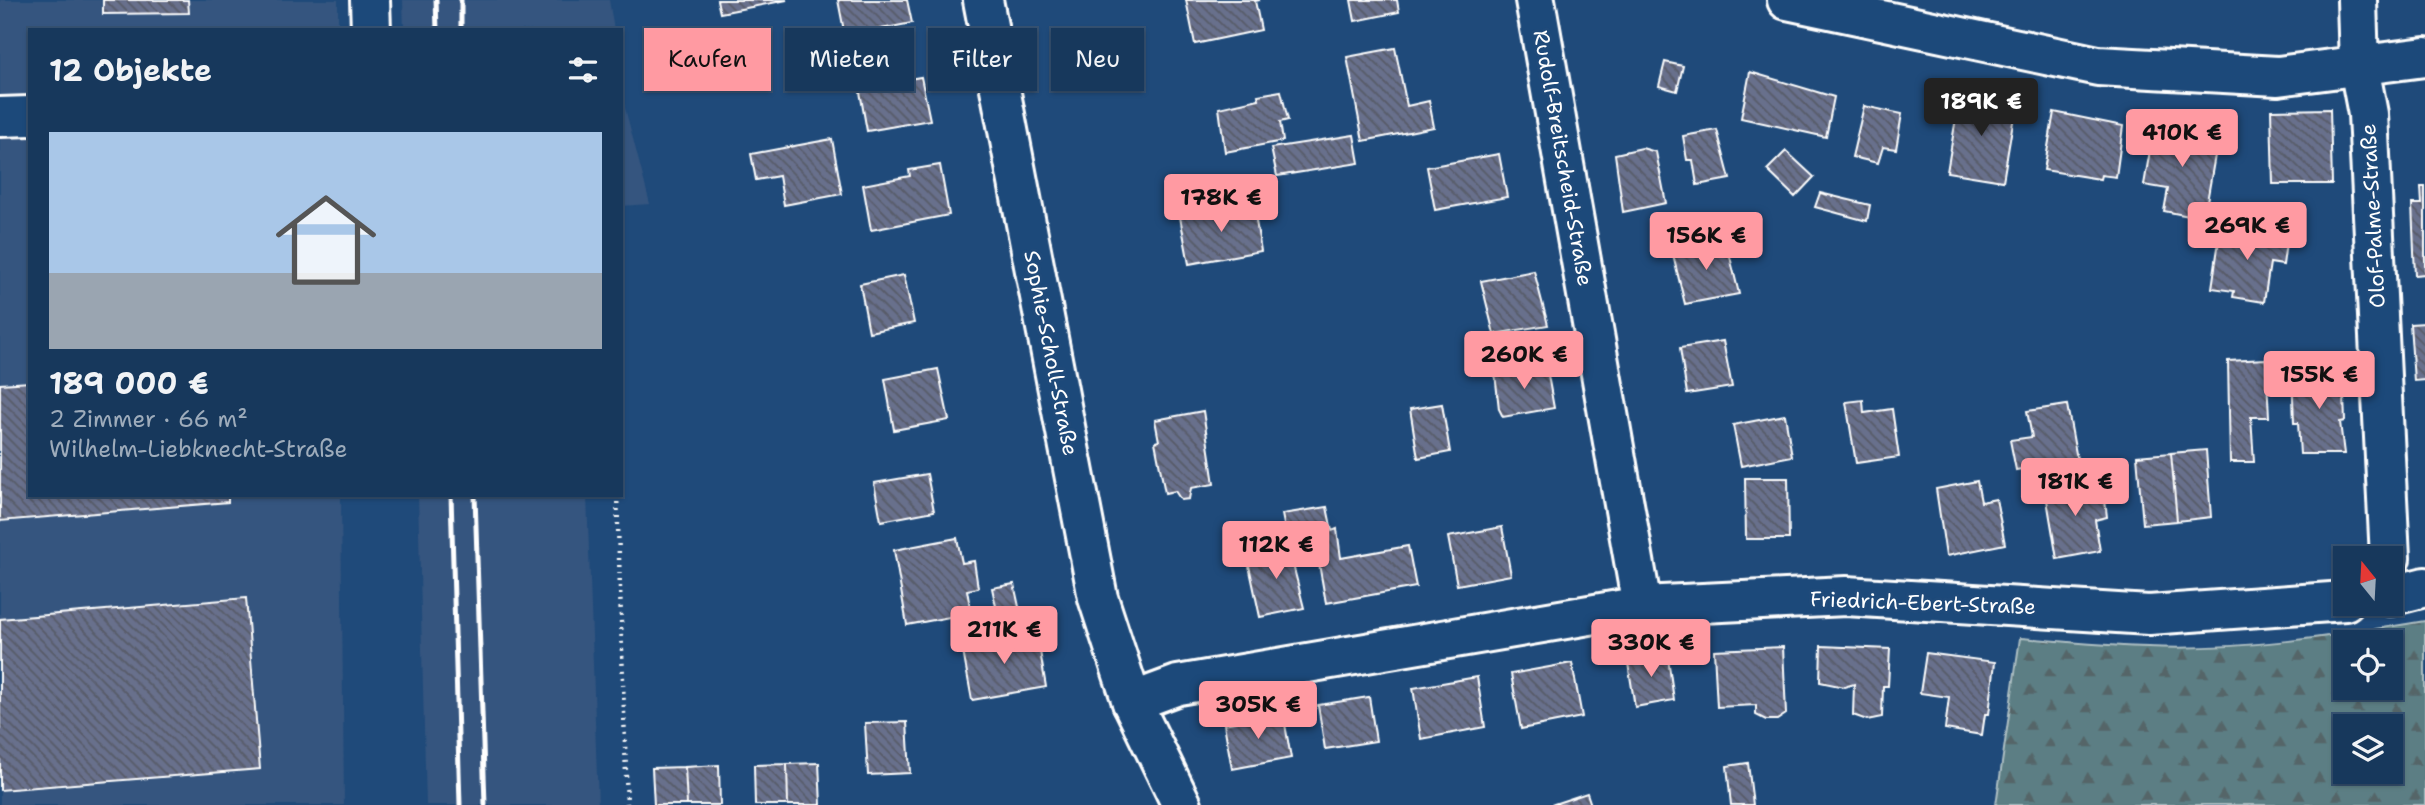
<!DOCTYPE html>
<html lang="de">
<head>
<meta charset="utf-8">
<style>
	body { margin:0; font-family:"Shantell Sans",sans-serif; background:#244365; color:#f1f3f6; height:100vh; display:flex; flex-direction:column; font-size:26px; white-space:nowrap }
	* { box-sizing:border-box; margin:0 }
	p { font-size:23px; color:#9eacbb }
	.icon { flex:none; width:38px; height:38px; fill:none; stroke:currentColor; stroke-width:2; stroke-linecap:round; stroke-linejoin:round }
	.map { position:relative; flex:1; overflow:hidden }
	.panel { position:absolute; left:28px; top:28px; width:595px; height:469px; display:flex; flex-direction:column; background:#17385c; border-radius:0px; box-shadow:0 2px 5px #0004,0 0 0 2px #365272 }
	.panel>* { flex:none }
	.guide { position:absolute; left:644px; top:28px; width:665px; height:63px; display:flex; gap:14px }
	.needle { width:46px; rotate:342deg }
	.buttons { position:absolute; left:2333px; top:546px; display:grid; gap:14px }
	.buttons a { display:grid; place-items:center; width:70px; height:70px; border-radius:0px; background:#17385c; box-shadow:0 2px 5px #0004,0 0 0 2px #365272; font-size:35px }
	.price { position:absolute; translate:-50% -60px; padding:0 16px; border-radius:7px; background:#ff9aa2; color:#111; font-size:23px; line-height:46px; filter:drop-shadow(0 2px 4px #0008) }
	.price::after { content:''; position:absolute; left:50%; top:42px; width:21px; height:16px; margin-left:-10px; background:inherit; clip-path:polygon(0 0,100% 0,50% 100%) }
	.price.active { background:#222; color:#fff }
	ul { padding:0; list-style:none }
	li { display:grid; align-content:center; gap:14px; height:371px; padding:0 21px }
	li+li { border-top:2px solid #365272 }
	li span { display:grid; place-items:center; height:217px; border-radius:0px; color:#555 }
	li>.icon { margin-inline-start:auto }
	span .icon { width:126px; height:126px; fill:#fffc; stroke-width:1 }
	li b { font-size:30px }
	h2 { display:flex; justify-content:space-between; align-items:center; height:84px; padding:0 21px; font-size:30px }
	.tag { padding:0 24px; border-radius:0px; background:#17385c; box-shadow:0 2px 5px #0004,0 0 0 2px #365272; font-size:24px; line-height:63px }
	.tag.active { background:#ff9aa2; color:#111 }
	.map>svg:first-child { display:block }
	.built { fill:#35557f }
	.forest { fill:url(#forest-firs); stroke:#adbec2; stroke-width:2; fill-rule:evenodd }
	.building { fill:url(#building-back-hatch); stroke:#fff; stroke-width:2 }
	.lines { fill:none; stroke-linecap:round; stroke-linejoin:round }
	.street-casing { stroke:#fff; stroke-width:44 }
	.secondary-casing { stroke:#fff; stroke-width:44 }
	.path { stroke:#fff; stroke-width:4.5; stroke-dasharray:2 5; stroke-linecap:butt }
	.street { stroke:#1f4a7a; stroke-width:38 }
	.secondary { stroke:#1f4a7a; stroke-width:38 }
	.rail { stroke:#fff; stroke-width:5 }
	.labels { text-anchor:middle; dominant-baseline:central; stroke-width:6; stroke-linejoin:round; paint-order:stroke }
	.street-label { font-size:21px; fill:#fff; stroke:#1f4a7a }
</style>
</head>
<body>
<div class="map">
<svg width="2425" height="805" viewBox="0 0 2425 805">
	<defs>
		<pattern id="forest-firs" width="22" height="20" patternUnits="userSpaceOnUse" patternTransform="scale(1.75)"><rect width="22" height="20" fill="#5b7e84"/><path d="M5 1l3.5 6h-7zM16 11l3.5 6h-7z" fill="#546568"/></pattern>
		<pattern id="building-back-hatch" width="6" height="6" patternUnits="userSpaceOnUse" patternTransform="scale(1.75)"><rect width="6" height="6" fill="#676f8c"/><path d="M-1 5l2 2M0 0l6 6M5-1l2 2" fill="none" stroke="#575a66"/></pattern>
	</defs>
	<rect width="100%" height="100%" fill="#1f4a7a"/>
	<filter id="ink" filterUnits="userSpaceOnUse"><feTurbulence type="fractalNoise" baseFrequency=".0143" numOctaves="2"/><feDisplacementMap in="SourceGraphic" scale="14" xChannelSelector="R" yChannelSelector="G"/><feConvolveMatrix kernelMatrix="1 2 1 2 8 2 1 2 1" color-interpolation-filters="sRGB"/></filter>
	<g filter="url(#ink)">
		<!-- built -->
		<path class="built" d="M 0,0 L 338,0 L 338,30 L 30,30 L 30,495 L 341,495 L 344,805 L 0,805 Z
			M 403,0 L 609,0 L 614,30 L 404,30 Z
			M 621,82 L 625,108 L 650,204 L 621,206 Z
			M 418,495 L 587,495 L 598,805 L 426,805 Z"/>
		<!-- forest -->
		<path class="forest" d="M 2425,621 L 2425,805 L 1996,805 L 2020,638 C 2063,641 2105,646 2148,647 C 2240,651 2335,636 2425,621 ZM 2345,642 L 2390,642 L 2390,688 L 2345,688 ZM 2345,726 L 2390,726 L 2390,772 L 2345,772 Z"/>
		<!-- building -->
		<path class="building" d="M 103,0 L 188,0 L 189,13 L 103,14 Z
			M 717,0 L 787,0 L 720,13 Z
			M 838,0 L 907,0 L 912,23 L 845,36 Z
			M 1186,0 L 1260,0 L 1255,1 L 1261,30 L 1195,44 Z
			M 1351,0 L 1397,0 L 1399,12 L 1355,21 Z
			M 1395,48 L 1407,106 L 1429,101 L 1434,127 L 1363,141 L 1347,57 Z
			M 1665,62 L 1683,66 L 1677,91 L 1659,86 Z
			M 900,68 L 903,80 L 921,77 L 930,120 L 867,131 L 857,75 Z
			M 1750,72 L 1834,97 L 1826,137 L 1741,118 Z
			M 1281,91 L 1288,120 L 1280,122 L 1283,141 L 1225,152 L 1219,108 L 1259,99 L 1258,95 Z
			M 1960,94 L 2016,104 L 2003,181 L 1947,172 Z
			M 1864,106 L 1902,114 L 1896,149 L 1883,147 L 1878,163 L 1852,157 Z
			M 2330,109 L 2332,184 L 2273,184 L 2271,110 Z
			M 2054,112 L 2123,126 L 2116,177 L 2101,175 L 2100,179 L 2044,170 Z
			M 2154,127 L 2174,131 L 2175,127 L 2218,138 L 2204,219 L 2164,211 L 2168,189 L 2144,185 Z
			M 1717,130 L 1730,179 L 1697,185 L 1693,160 L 1687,160 L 1683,136 Z
			M 1354,135 L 1359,163 L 1277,176 L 1271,148 Z
			M 832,139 L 842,194 L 784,205 L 779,176 L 756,180 L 751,154 Z
			M 1642,148 L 1656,152 L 1666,203 L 1623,212 L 1615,154 Z
			M 1786,151 L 1814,177 L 1795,197 L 1767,170 Z
			M 1499,154 L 1507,197 L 1435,210 L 1427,167 Z
			M 940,165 L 949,215 L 871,230 L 863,185 L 910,176 L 909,170 Z
			M 2421,187 L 2425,187 L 2425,274 L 2415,275 L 2412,204 L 2422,204 Z
			M 1820,193 L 1870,205 L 1867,221 L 1815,207 Z
			M 1253,203 L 1261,251 L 1189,264 L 1180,217 Z
			M 2221,227 L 2287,235 L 2283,265 L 2270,263 L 2264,302 L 2233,297 L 2234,291 L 2212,288 Z
			M 1726,240 L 1739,294 L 1685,304 L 1672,251 Z
			M 1534,271 L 1548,325 L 1494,334 L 1481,281 Z
			M 904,275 L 914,323 L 869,332 L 860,284 Z
			M 2425,323 L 2425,380 L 2414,381 L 2410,324 Z
			M 1723,341 L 1732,387 L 1687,394 L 1680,348 Z
			M 2266,359 L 2269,417 L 2251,417 L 2254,462 L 2230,462 L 2228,361 Z
			M 1546,364 L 1554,408 L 1503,417 L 1499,409 L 1495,373 Z
			M 938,369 L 949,420 L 894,430 L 885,379 Z
			M 2343,370 L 2345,421 L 2340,422 L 2344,454 L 2300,454 L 2298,423 L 2294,423 L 2292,372 Z
			M 30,382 L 30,495 L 228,495 L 228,502 L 0,521 L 0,384 Z
			M 1863,400 L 1864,413 L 1892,409 L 1899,457 L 1856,463 L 1846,402 Z
			M 1442,404 L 1450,452 L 1418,458 L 1410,409 Z
			M 2067,405 L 2077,459 L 2016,470 L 2010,440 L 2032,437 L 2027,411 Z
			M 1203,411 L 1214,484 L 1191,488 L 1189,499 L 1181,500 L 1175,491 L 1165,493 L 1155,442 L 1159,441 L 1155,420 Z
			M 1785,415 L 1792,456 L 1741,466 L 1733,425 Z
			M 2206,450 L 2211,517 L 2177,521 L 2171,453 Z
			M 2171,453 L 2177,521 L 2143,524 L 2137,456 Z
			M 927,474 L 934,511 L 881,521 L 874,483 Z
			M 1745,478 L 1788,478 L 1789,539 L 1746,539 Z
			M 1977,481 L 1981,502 L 1996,499 L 2005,544 L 1946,556 L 1936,489 Z
			M 2089,481 L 2091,495 L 2104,492 L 2107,517 L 2095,520 L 2100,551 L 2057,559 L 2045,488 Z
			M 1327,507 L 1332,531 L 1337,529 L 1341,558 L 1408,546 L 1416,587 L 1326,603 L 1314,536 L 1287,540 L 1282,514 Z
			M 1502,527 L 1511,575 L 1457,585 L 1448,537 Z
			M 957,538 L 962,563 L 974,561 L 978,588 L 967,590 L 971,613 L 907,625 L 894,550 Z
			M 1287,541 L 1304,608 L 1260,617 L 1248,561 L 1266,558 L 1263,544 Z
			M 1014,584 L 1021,616 L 999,620 L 992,588 Z
			M 246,598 L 260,769 L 0,790 L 0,619 Z
			M 1037,633 L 1046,687 L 972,700 L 962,646 Z
			M 1821,646 L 1890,649 L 1888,686 L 1883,686 L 1882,717 L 1867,720 L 1853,715 L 1854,684 L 1844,687 L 1820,682 Z
			M 1783,647 L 1786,714 L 1777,720 L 1766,720 L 1756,715 L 1756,705 L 1717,707 L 1714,650 Z
			M 1667,651 L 1674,700 L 1635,707 L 1627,657 Z
			M 1926,653 L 1995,662 L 1989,714 L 1985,714 L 1982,735 L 1945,729 L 1949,697 L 1920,693 Z
			M 1572,663 L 1582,717 L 1521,729 L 1511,674 Z
			M 1477,677 L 1485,727 L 1421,739 L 1413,688 Z
			M 1369,697 L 1376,741 L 1325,749 L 1318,705 Z
			M 1283,713 L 1291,758 L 1232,769 L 1224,724 Z
			M 907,722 L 910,773 L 868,775 L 865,723 Z
			M 819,763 L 821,805 L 788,805 L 787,764 Z
			M 1748,763 L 1753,805 L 1731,805 L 1727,766 Z
			M 787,764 L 788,805 L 755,805 L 754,765 Z
			M 719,765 L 720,805 L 687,805 L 685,767 Z
			M 685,767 L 687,805 L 654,805 L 652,768 Z
			M 1587,793 L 1591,805 L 1551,805 Z"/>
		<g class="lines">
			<!-- street casing -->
			<g class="street-casing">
				<path id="street" d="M 370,0 L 371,30
					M 1535,0 L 1642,606
					M 1787,0 L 2098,66 L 2278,76 L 2425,57
					M 2357,0 L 2359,67 L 2368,114 L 2390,558
					M 0,117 L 30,116
					M 2390,596 L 2425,587
					M 1132,702 L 1178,685 L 1642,606 L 1846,596 L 2149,615 L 2345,601"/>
			</g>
			<!-- secondary casing -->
			<g class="secondary-casing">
				<path id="secondary" d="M 983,0 L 1098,598 L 1132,702 L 1182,805"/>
			</g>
			<!-- path -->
			<path class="path" d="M 617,495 L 627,805"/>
			<!-- street -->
			<use href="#street" class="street"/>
			<!-- secondary -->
			<use href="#secondary" class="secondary"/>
			<!-- rail -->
			<path class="rail" d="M 436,0 L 437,30
				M 461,0 L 461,30
				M 451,495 L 460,805
				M 475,495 L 485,805"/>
		</g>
	</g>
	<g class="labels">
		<!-- street labels -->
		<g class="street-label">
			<text transform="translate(1563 158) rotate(80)">Rudolf-Breitscheid-Straße</text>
			<text transform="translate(2373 216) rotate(-93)">Olof-Palme-Straße</text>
			<text transform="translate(1051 353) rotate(79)">Sophie-Scholl-Straße</text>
			<text transform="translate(1923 603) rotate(2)">Friedrich-Ebert-Straße</text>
		</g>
	</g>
</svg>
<div class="buttons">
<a><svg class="needle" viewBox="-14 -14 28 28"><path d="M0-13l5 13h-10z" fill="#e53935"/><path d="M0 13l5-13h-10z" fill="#9eacbb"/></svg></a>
<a><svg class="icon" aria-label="locate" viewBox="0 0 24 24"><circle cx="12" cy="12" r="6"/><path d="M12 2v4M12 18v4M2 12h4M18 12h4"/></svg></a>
<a><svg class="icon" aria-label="layers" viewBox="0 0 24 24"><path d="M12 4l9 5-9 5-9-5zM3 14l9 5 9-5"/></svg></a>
</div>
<b class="price active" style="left:1981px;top:138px">189K €</b>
<b class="price" style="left:2182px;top:169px">410K €</b>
<b class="price" style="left:1221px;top:234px">178K €</b>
<b class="price" style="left:2247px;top:262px">269K €</b>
<b class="price" style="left:1706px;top:272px">156K €</b>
<b class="price" style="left:1524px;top:391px">260K €</b>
<b class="price" style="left:2319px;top:411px">155K €</b>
<b class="price" style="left:2075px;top:518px">181K €</b>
<b class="price" style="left:1276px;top:581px">112K €</b>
<b class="price" style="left:1004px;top:666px">211K €</b>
<b class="price" style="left:1651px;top:679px">330K €</b>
<b class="price" style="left:1258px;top:741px">305K €</b>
<div class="guide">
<a class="tag active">Kaufen</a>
<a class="tag">Mieten</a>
<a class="tag">Filter</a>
<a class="tag">Neu</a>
</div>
<section class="panel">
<h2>12 Objekte<svg class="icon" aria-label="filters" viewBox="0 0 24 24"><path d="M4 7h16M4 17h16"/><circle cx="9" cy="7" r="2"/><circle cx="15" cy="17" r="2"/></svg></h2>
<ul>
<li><span style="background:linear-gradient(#a9c7e8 65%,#9aa5b1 0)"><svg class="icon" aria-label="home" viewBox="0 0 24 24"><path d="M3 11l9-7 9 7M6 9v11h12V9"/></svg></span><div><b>189 000 €</b><p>2 Zimmer · 66 m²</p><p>Wilhelm-Liebknecht-Straße</p></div></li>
</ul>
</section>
</div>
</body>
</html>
